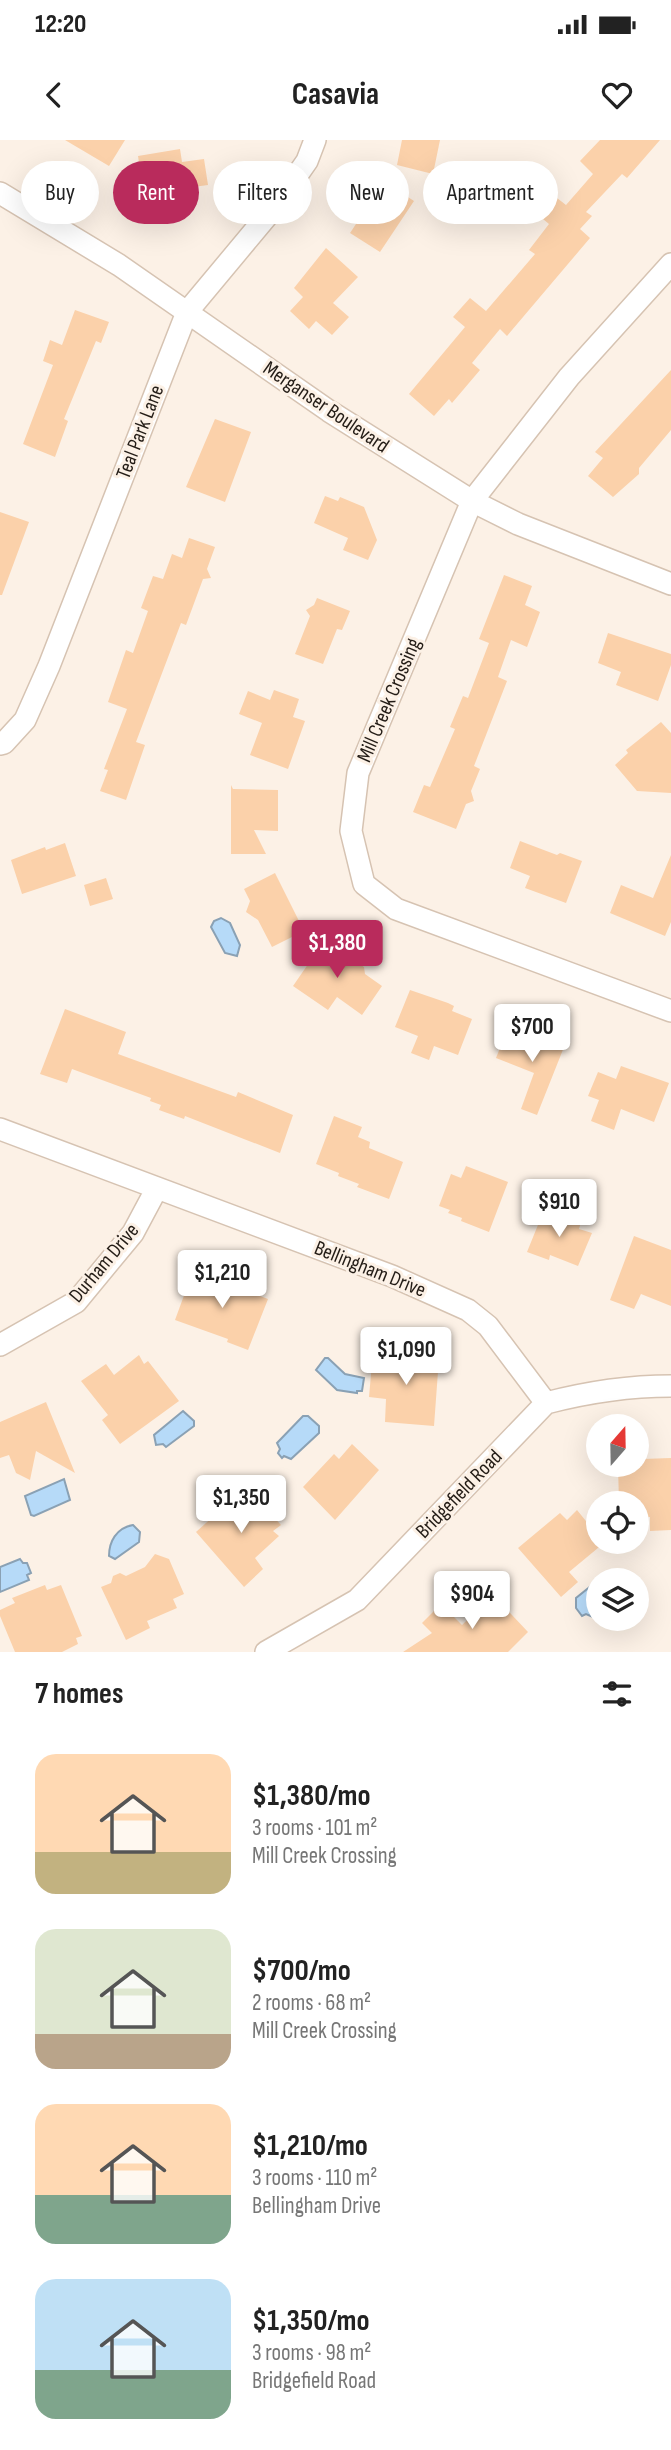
<!DOCTYPE html>
<html lang="en">
<head>
<meta charset="utf-8">
<style>
	body { margin:0; font-family:"Sofia Sans Condensed",sans-serif; background:#f2f2f2; color:#222; height:100vh; display:flex; flex-direction:column; font-size:26px; white-space:nowrap }
	* { box-sizing:border-box; margin:0 }
	p { font-size:23px; color:#767676 }
	.icon { flex:none; width:38px; height:38px; fill:none; stroke:currentColor; stroke-width:2; stroke-linecap:round; stroke-linejoin:round }
	.map { position:relative; height:1512px; overflow:hidden }
	.details { display:flex; flex-direction:column; background:#fff; flex:1 }
	.details>* { flex:none }
	.hud { position:absolute; left:21px; top:21px; width:630px; height:63px; display:flex; gap:14px }
	.needle { width:46px; rotate:20deg }
	.controls { position:absolute; left:586px; top:1274px; display:grid; gap:14px }
	.controls a { display:grid; place-items:center; width:63px; height:63px; border-radius:50%; background:#fff; box-shadow:0 7px 28px #0002; font-size:35px }
	.price { position:absolute; translate:-50% -60px; padding:0 16px; border-radius:7px; background:#fff; color:#222; font-size:23px; line-height:46px; filter:drop-shadow(0 2px 4px #0008) }
	.price::after { content:''; position:absolute; left:50%; top:42px; width:21px; height:16px; margin-left:-10px; background:inherit; clip-path:polygon(0 0,100% 0,50% 100%) }
	.price.on { background:#b92b5c; color:#fff }
	ul { padding:0; list-style:none }
	li { display:flex; align-items:center; gap:21px; height:175px; padding:0 35px }
	li span { display:grid; place-items:center; flex:none; width:196px; height:140px; border-radius:21px; color:#555 }
	li>.icon { margin-inline-start:auto }
	span .icon { width:84px; height:84px; fill:#fffc; stroke-width:1 }
	li b { font-size:30px }
	h2 { display:flex; justify-content:space-between; align-items:center; height:84px; padding:0 35px; font-size:30px }
	.chip { padding:0 24px; border-radius:32px; background:#fff; box-shadow:0 7px 28px #0002; font-size:24px; line-height:63px }
	.chip.on { background:#b92b5c; color:#fff }
	.status { display:flex; justify-content:space-between; align-items:center; height:49px; padding:0 35px; background:#fff; direction:ltr }
	.status svg { height:19px; fill:currentColor }
	header { display:flex; justify-content:space-between; align-items:center; height:91px; padding:0 35px; background:#fff; font-size:32px; font-weight:700 }
	.map>svg:first-child { display:block }
	.water { fill:#b6daf8; stroke:#8aa1b4; stroke-width:2 }
	.building { fill:#fbd1aa }
	.lines { fill:none; stroke-linecap:round; stroke-linejoin:round }
	.minor-casing { stroke:#d6c3b2; stroke-width:24 }
	.minor { stroke:#fff; stroke-width:21 }
	.labels { text-anchor:middle; dominant-baseline:central; stroke-width:6; stroke-linejoin:round; paint-order:stroke }
	.street-label { font-size:21px; fill:#231c16; stroke:#fcf1e6 }
</style>
</head>
<body>
<div class="status"><b>12:20</b><svg viewBox="0 0 49 12"><path d="M0 12V9h3v3zM5 12V6h3v6zM10 12V3h3v9zM15 12V0h3v12zM26 1h20v11H26zM47 4h2v5h-2z"/></svg></div>
<header><svg class="icon" aria-label="back" viewBox="0 0 24 24"><path d="M15 5l-7 7 7 7"/></svg>Casavia<svg class="icon" aria-label="heart" viewBox="0 0 24 24"><path d="M12 20l-8-8c-3-5 5-10 8-4 3-6 11-1 8 4z"/></svg></header>
<div class="map">
<svg width="671" height="1512" viewBox="0 0 671 1512">
	<rect width="100%" height="100%" fill="#fcf1e6"/>
	<!-- water -->
	<path class="water" d="M 221,778 L 230,783 L 240,805 L 237,816 L 225,813 L 211,787 L 214,781 Z
		M 325,1218 L 328,1218 L 345,1234 L 364,1238 L 362,1251 L 357,1251 L 357,1253 L 337,1250 L 316,1230 Z
		M 183,1271 L 194,1281 L 194,1286 L 166,1307 L 163,1304 L 156,1305 L 154,1295 Z
		M 303,1276 L 308,1276 L 319,1286 L 319,1293 L 291,1319 L 284,1316 L 282,1318 L 278,1313 L 280,1309 L 277,1303 Z
		M 64,1339 L 70,1360 L 34,1376 L 31,1375 L 25,1356 Z
		M 133,1385 L 140,1392 L 139,1402 L 115,1419 L 109,1416 C 109,1402 116,1388 133,1385 Z
		M 20,1419 L 23,1423 L 27,1423 L 31,1433 L 27,1435 L 29,1440 L 0,1452 L 0,1427 Z
		M 607,1433 L 612,1433 L 619,1440 L 598,1440 L 598,1472 L 593,1477 L 586,1474 L 582,1476 L 576,1468 L 576,1458 Z"/>
	<!-- building -->
	<path class="building" d="M 65,0 L 125,0 L 109,26 Z
		M 402,0 L 440,0 L 433,34 L 397,25 Z
		M 600,0 L 660,0 L 627,38 L 622,34 L 586,72 L 592,76 L 580,89 L 590,98 L 507,196 L 500,189 L 472,223 L 480,230 L 452,263 L 449,259 L 434,276 L 409,254 L 465,187 L 453,177 L 470,158 L 486,171 L 535,114 L 529,110 L 549,84 L 532,70 L 548,51 L 566,65 L 593,34 L 580,21 Z
		M 180,9 L 182,22 L 204,19 L 208,45 L 178,49 L 179,57 L 145,62 L 138,16 Z
		M 388,44 L 414,61 L 380,112 L 350,93 L 372,60 L 377,64 Z
		M 326,108 L 358,137 L 333,163 L 349,177 L 332,195 L 316,181 L 309,189 L 290,171 L 303,157 L 294,148 Z
		M 75,170 L 109,182 L 101,203 L 96,201 L 64,279 L 68,281 L 55,317 L 23,304 L 53,225 L 43,221 L 50,200 L 62,205 Z
		M 671,230 L 671,290 L 639,328 L 639,334 L 613,357 L 588,336 L 603,318 L 595,312 Z
		M 215,279 L 251,292 L 225,362 L 186,347 Z
		M 325,356 L 338,361 L 340,357 L 364,367 L 377,400 L 368,420 L 343,410 L 348,398 L 314,383 Z
		M 0,372 L 29,382 L 2,455 L 0,455 Z
		M 189,398 L 215,407 L 207,429 L 211,438 L 203,439 L 186,485 L 181,483 L 136,602 L 145,605 L 126,660 L 100,651 L 108,630 L 104,629 L 127,569 L 108,562 L 126,510 L 133,513 L 148,471 L 141,468 L 153,436 L 163,439 L 172,414 L 182,418 Z
		M 504,435 L 532,446 L 525,465 L 540,472 L 527,507 L 511,500 L 498,537 L 507,541 L 474,626 L 480,629 L 471,651 L 474,661 L 466,664 L 456,689 L 413,672 L 424,645 L 430,647 L 455,589 L 450,587 L 463,556 L 468,558 L 489,503 L 479,499 Z
		M 317,458 L 350,471 L 342,490 L 337,489 L 323,524 L 295,514 L 310,476 L 306,470 L 314,465 Z
		M 608,493 L 671,514 L 671,525 L 658,561 L 616,545 L 621,532 L 598,523 Z
		M 274,550 L 299,559 L 293,577 L 305,581 L 288,629 L 250,615 L 262,583 L 239,574 L 248,551 L 270,560 Z
		M 661,582 L 671,593 L 671,653 L 637,651 L 615,625 L 628,613 L 626,610 Z
		M 231,645 L 233,649 L 278,650 L 278,691 L 254,690 L 266,714 L 231,714 Z
		M 520,701 L 557,715 L 560,713 L 582,721 L 566,763 L 525,748 L 530,736 L 510,728 Z
		M 65,703 L 76,736 L 22,754 L 11,720 L 45,707 L 46,710 Z
		M 671,715 L 671,782 L 665,796 L 610,773 L 621,745 L 653,758 Z
		M 275,733 L 304,791 L 272,807 L 258,780 L 246,772 L 250,761 L 244,749 Z
		M 106,738 L 113,759 L 90,766 L 84,745 Z
		M 324,801 L 364,827 L 365,834 L 382,846 L 362,875 L 337,857 L 328,870 L 293,846 Z
		M 410,850 L 448,863 L 454,866 L 452,871 L 472,879 L 458,915 L 434,906 L 429,920 L 411,913 L 418,896 L 395,887 Z
		M 65,869 L 126,892 L 118,914 L 236,957 L 238,952 L 293,975 L 280,1013 L 185,976 L 184,979 L 159,970 L 161,965 L 150,961 L 151,958 L 72,929 L 67,943 L 40,934 Z
		M 508,888 L 564,907 L 537,975 L 521,969 L 534,933 L 496,918 Z
		M 621,926 L 669,943 L 654,982 L 621,969 L 614,990 L 591,981 L 599,960 L 588,956 L 598,932 L 616,939 Z
		M 334,976 L 362,987 L 358,997 L 370,1002 L 369,1008 L 403,1022 L 389,1059 L 357,1047 L 359,1044 L 338,1036 L 339,1033 L 316,1024 Z
		M 466,1026 L 508,1042 L 489,1092 L 461,1081 L 462,1078 L 448,1073 L 450,1070 L 439,1066 L 451,1034 L 461,1038 Z
		M 544,1070 L 581,1082 L 579,1089 L 592,1093 L 578,1126 L 550,1115 L 549,1120 L 527,1112 Z
		M 634,1096 L 671,1110 L 671,1166 L 641,1154 L 634,1169 L 610,1160 Z
		M 193,1131 L 268,1159 L 248,1210 L 227,1202 L 228,1199 L 175,1180 Z
		M 409,1211 L 428,1213 L 428,1218 L 439,1218 L 434,1286 L 385,1282 L 386,1259 L 369,1257 L 373,1212 L 409,1216 Z
		M 139,1215 L 144,1224 L 148,1221 L 179,1261 L 120,1304 L 102,1280 L 108,1275 L 81,1241 L 106,1224 L 114,1235 Z
		M 46,1262 L 75,1333 L 36,1311 L 30,1340 L 16,1333 L 9,1315 L 0,1318 L 0,1282 Z
		M 352,1304 L 379,1330 L 335,1380 L 303,1347 L 334,1314 L 339,1319 Z
		M 671,1318 L 671,1390 L 650,1391 L 650,1377 L 637,1378 L 637,1363 L 619,1363 L 618,1326 L 642,1326 L 643,1319 Z
		M 246,1347 L 281,1385 L 273,1391 L 279,1396 L 255,1418 L 263,1429 L 244,1447 L 196,1392 Z
		M 577,1370 L 598,1396 L 598,1402 L 604,1403 L 569,1432 L 578,1442 L 561,1457 L 518,1408 L 560,1373 L 567,1380 Z
		M 155,1414 L 169,1419 L 184,1454 L 173,1459 L 177,1468 L 147,1481 L 150,1488 L 126,1500 L 101,1447 L 111,1443 L 113,1436 L 120,1433 L 126,1436 L 145,1427 Z
		M 45,1445 L 47,1450 L 61,1445 L 82,1496 L 76,1498 L 78,1504 L 62,1512 L 15,1512 L 0,1476 L 0,1470 L 15,1463 L 12,1458 Z
		M 493,1455 L 528,1492 L 508,1512 L 403,1512 L 432,1493 L 422,1483 L 441,1464 L 462,1485 Z"/>
	<g class="lines">
		<!-- minor casing -->
		<g class="minor-casing">
			<path id="minor" d="M 0,53 L 119,125 L 329,271 L 472,361 L 518,384 L 671,444
				M 671,124 L 569,237 L 472,361 L 358,633 L 351,691 L 364,744 L 396,769 L 671,871
				M 0,604 L 4,603 L 25,580 L 49,526 L 187,172 L 277,64 L 307,21 L 315,0
				M 0,989 L 392,1136 L 468,1170 L 488,1186 L 546,1263
				M 0,1205 L 76,1162 L 133,1093 L 157,1048
				M 266,1512 L 357,1460 L 546,1263 C 588,1252 628,1246 671,1246"/>
		</g>
		<!-- minor -->
		<use href="#minor" class="minor"/>
	</g>
	<g class="labels">
		<!-- street labels -->
		<g class="street-label">
			<text transform="translate(326 267) rotate(34)">Merganser Boulevard</text>
			<text transform="translate(140 292) rotate(-69)">Teal Park Lane</text>
			<text transform="translate(389 560) rotate(-67)">Mill Creek Crossing</text>
			<text transform="translate(104 1123) rotate(-50)">Durham Drive</text>
			<text transform="translate(370 1129) rotate(22)">Bellingham Drive</text>
			<text transform="translate(459 1354) rotate(-46)">Bridgefield Road</text>
		</g>
	</g>
</svg>
<div class="controls">
<a><svg class="needle" viewBox="-14 -14 28 28"><path d="M0-13l5 13h-10z" fill="#e53935"/><path d="M0 13l5-13h-10z" fill="#767676"/></svg></a>
<a><svg class="icon" aria-label="locate" viewBox="0 0 24 24"><circle cx="12" cy="12" r="6"/><path d="M12 2v4M12 18v4M2 12h4M18 12h4"/></svg></a>
<a><svg class="icon" aria-label="layers" viewBox="0 0 24 24"><path d="M12 4l9 5-9 5-9-5zM3 14l9 5 9-5"/></svg></a>
</div>
<b class="price on" style="left:337px;top:840px">$1,380</b>
<b class="price" style="left:532px;top:924px">$700</b>
<b class="price" style="left:559px;top:1099px">$910</b>
<b class="price" style="left:222px;top:1170px">$1,210</b>
<b class="price" style="left:406px;top:1247px">$1,090</b>
<b class="price" style="left:241px;top:1395px">$1,350</b>
<b class="price" style="left:472px;top:1491px">$904</b>
<div class="hud">
<a class="chip">Buy</a>
<a class="chip on">Rent</a>
<a class="chip">Filters</a>
<a class="chip">New</a>
<a class="chip">Apartment</a>
</div>
</div>
<section class="details">
<h2>7 homes<svg class="icon" aria-label="filters" viewBox="0 0 24 24"><path d="M4 7h16M4 17h16"/><circle cx="9" cy="7" r="2"/><circle cx="15" cy="17" r="2"/></svg></h2>
<ul>
<li><span style="background:linear-gradient(#ffd9b3 70%,#c2b280 0)"><svg class="icon" aria-label="home" viewBox="0 0 24 24"><path d="M3 11l9-7 9 7M6 9v11h12V9"/></svg></span><div><b>$1,380/mo</b><p>3 rooms · 101 m²</p><p>Mill Creek Crossing</p></div></li>
<li><span style="background:linear-gradient(#dfe7d0 75%,#b9a48a 0)"><svg class="icon" aria-label="home" viewBox="0 0 24 24"><path d="M3 11l9-7 9 7M6 9v11h12V9"/></svg></span><div><b>$700/mo</b><p>2 rooms · 68 m²</p><p>Mill Creek Crossing</p></div></li>
<li><span style="background:linear-gradient(#ffd9b3 65%,#7fa58c 0)"><svg class="icon" aria-label="home" viewBox="0 0 24 24"><path d="M3 11l9-7 9 7M6 9v11h12V9"/></svg></span><div><b>$1,210/mo</b><p>3 rooms · 110 m²</p><p>Bellingham Drive</p></div></li>
<li><span style="background:linear-gradient(#bfe0f5 65%,#7fa58c 0)"><svg class="icon" aria-label="home" viewBox="0 0 24 24"><path d="M3 11l9-7 9 7M6 9v11h12V9"/></svg></span><div><b>$1,350/mo</b><p>3 rooms · 98 m²</p><p>Bridgefield Road</p></div></li>
</ul>
</section>
</body>
</html>
